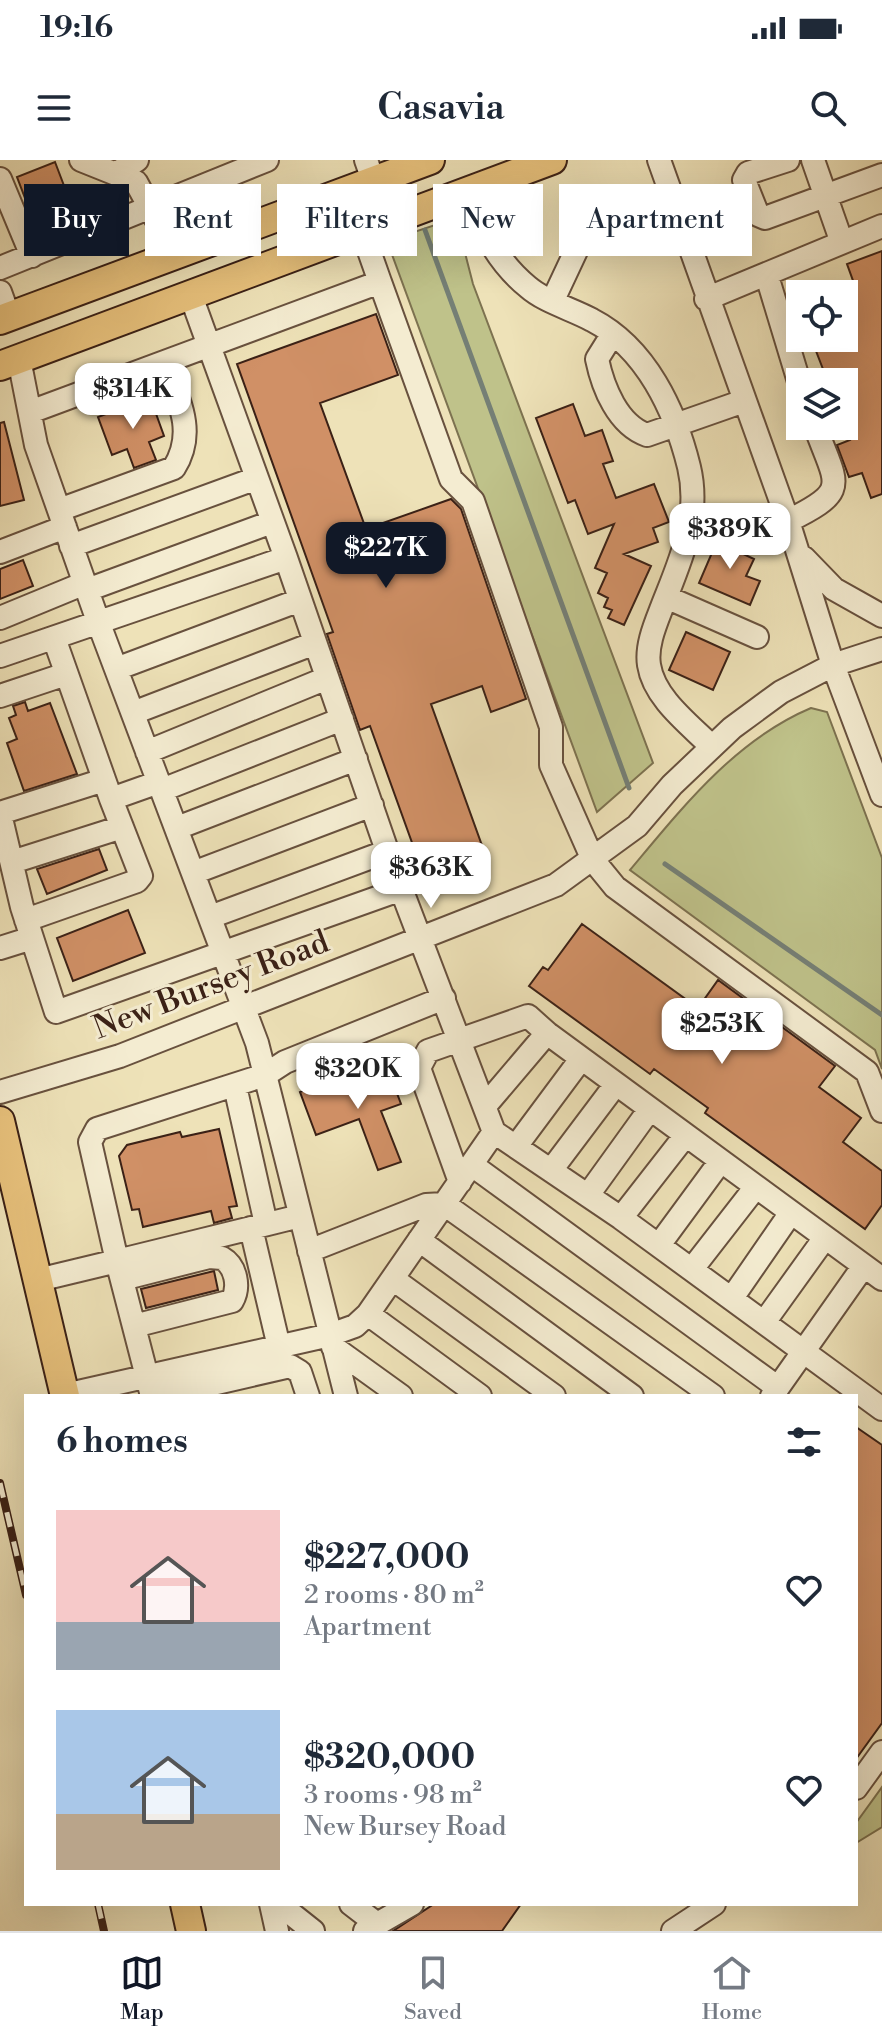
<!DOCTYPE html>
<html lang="en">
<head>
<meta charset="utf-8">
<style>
	body { margin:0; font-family:"Libre Bodoni",serif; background:#f6f6f7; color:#1f2937; height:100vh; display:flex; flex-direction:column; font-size:30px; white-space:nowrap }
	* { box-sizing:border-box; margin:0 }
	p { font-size:26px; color:#747a83 }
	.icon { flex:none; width:44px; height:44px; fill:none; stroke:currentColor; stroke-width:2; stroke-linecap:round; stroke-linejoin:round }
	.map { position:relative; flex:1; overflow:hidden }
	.drawer { position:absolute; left:24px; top:1234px; width:834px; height:512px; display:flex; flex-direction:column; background:#fff; border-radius:0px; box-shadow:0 8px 32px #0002 }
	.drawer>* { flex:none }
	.banner { position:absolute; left:24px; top:24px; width:834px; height:72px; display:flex; gap:16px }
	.controls { position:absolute; left:786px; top:120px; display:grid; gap:16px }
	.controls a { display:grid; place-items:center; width:72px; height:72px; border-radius:0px; background:#fff; box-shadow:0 8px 32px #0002; font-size:40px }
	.price { position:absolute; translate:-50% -68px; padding:0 18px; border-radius:16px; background:#fff; color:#222; font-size:26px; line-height:52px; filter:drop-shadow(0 2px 4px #0008) }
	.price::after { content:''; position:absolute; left:50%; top:48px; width:24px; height:18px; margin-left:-12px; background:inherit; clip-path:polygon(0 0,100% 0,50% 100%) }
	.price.selected { background:#111827; color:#fff }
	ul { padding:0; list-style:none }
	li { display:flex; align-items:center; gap:24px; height:200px; padding:0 32px }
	li span { display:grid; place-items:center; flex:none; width:224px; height:160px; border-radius:0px; color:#555 }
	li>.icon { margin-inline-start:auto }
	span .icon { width:96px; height:96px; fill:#fffc; stroke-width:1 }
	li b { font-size:34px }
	h2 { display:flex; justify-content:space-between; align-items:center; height:96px; padding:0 32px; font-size:34px }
	.tag { padding:0 28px; border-radius:0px; background:#fff; box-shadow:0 8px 32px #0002; font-size:28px; line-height:72px }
	.tag.selected { background:#111827; color:#fff }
	.status { display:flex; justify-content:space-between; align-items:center; height:56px; padding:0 40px; background:#fff; direction:ltr }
	.status svg { height:22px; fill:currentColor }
	header { display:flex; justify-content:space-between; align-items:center; height:104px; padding:0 32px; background:#fff; font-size:36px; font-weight:600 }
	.tabs { display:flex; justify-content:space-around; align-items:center; height:112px; border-top:2px solid #e0e1e3; background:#fff; font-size:22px; color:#747a83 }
	.tabs a { display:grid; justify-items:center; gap:4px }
	.tabs .selected { color:#111827 }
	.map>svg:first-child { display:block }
	.green { fill:#bfc28a; stroke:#7d7250; stroke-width:2 }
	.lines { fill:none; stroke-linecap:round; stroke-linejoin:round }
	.stream { stroke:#757f75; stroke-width:5 }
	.building { fill:#d09066; stroke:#3b2116; stroke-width:2 }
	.minor-casing { stroke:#68513e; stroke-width:26 }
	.major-casing { stroke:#3b2116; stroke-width:32 }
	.minor { stroke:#f4ecd1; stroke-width:22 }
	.major { stroke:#e7c17c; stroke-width:28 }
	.rail-casing { stroke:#3b2116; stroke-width:8 }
	.rail { stroke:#f4ecd1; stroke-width:5; stroke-dasharray:15; stroke-linecap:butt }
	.labels { text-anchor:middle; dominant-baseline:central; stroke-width:6; stroke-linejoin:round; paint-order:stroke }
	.street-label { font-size:32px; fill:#3b2116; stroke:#f4ecd1 }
</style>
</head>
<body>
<div class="status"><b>19:16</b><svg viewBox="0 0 49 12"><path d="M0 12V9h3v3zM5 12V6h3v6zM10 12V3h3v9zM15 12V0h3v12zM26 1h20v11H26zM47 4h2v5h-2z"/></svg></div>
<header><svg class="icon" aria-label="menu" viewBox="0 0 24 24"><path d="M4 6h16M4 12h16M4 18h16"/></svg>Casavia<svg class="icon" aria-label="search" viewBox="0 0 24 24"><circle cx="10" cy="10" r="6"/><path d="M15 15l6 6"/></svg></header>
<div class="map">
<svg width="882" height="1771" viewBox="0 0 882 1771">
	<rect width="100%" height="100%" fill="#eee2b8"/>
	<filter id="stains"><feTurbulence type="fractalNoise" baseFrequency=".0025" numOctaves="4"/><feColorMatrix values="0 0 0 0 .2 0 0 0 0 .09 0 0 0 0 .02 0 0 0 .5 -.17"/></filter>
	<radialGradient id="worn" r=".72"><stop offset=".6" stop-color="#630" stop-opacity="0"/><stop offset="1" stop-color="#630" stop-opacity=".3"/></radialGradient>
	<!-- green -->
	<path class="green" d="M 456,58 L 473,124 L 653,603 L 597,652 L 387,81 Z
		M 811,548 L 827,552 L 882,698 L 882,909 L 875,890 L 630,710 C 682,648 735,580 811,548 Z
		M 882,1627 L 882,1667 L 856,1683 L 856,1663 Z"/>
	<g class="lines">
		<!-- stream -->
		<path class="stream" d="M 425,70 L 629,628
			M 665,704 L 882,855"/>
	</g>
	<!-- building -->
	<path class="building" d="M 55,2 L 74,52 L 36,67 L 17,17 Z
		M 882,91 L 882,334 L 871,338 L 862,313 L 849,317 L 837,285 L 850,280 L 844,266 L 844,222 L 828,222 L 811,178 L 844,178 L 844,133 L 856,129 L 847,104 Z
		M 376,154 L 398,215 L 320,243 L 366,369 L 451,339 L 461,349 L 526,539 L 491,552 L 482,526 L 431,544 L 489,705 L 428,727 L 370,566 L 360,570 L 327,474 L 333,472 L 237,204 Z
		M 150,237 L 164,276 L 149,282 L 156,300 L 134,308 L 127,289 L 112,295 L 98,257 Z
		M 573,244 L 585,276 L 602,270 L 613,301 L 603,304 L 616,338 L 654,324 L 669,362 L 653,368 L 658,382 L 624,394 L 651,406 L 624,465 L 608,458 L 612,450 L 604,447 L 608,438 L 598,433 L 607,413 L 595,408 L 614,364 L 588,374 L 575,340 L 568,343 L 536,258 Z
		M 4,262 L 24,340 L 0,346 L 0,263 Z
		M 720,374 L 743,384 L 739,392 L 754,399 L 746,416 L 760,421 L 750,445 L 699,423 Z
		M 23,400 L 33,426 L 0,439 L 0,409 Z
		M 686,472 L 730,492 L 713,530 L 669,510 Z
		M 25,542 L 28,551 L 50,543 L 77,614 L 24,631 L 7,583 L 17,579 L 9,558 L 16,555 L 13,546 Z
		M 99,689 L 107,710 L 47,734 L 37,709 Z
		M 128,750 L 145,793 L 73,821 L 57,778 Z
		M 582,764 L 698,848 L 718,820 L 835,906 L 819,927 L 861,958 L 843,982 L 882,1011 L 882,1045 L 865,1069 L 705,953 L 708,948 L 654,909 L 650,914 L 529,826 L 543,807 L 548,810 Z
		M 387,907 L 401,944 L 381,951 L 401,1002 L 378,1010 L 359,959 L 316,975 L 300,932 L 324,923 L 326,929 Z
		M 219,969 L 237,1046 L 229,1047 L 232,1058 L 214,1063 L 211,1051 L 143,1067 L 139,1049 L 132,1050 L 119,996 L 127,985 L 180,972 L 182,977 Z
		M 214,1111 L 218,1130 L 146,1148 L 141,1129 Z
		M 856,1267 L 882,1285 L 882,1563 L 856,1599 Z
		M 434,1744 L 521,1744 L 502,1771 L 393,1771 Z"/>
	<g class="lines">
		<!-- minor casing -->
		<g class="minor-casing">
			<path id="minor" d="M 81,0 L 136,22 L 175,94
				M 366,0 L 373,20
				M 659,0 L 788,361 L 833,505 L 882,635
				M 788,0 L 748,13 L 744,20 L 758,55 L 765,58 L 882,15
				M 813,0 L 841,80
				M 117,13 L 137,0
				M 0,19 L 32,96
				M 467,32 C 482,69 496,101 528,127 C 545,142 572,149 592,160 C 646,188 675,250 689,307 C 701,357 680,401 662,447 C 655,465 646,486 649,505 C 654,538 689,564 711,586
				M 0,108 L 267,0
				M 767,116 L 800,225
				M 380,122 L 451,319 L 473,341 L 551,567 L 551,605 L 593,700 L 615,727 L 867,912 L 882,951
				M 0,132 L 9,157
				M 706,139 L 882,66
				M 553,140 L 598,44
				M 612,175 L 597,199 C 603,228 618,265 647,275 L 744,241
				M 19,199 L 36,285 L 99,464 L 257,883 L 346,1236
				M 30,252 L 380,122 L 362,71
				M 59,350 L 174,308 C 197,271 178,239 164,203
				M 788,361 C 851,330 837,326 815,266
				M 71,386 L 257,318
				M 0,392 L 65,367
				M 804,398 L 834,429 L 882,456
				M 87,430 L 272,362
				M 666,437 L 757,477
				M 0,458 L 85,423
				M 54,478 L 111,639
				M 0,496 L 286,398 L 191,136
				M 116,509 L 300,440
				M 0,536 L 66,514
				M 133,553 L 315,483
				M 147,592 L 327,518
				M 162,630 L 342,559
				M 0,653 L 104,620
				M 0,654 L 22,747 L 56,852 L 402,729
				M 177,668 L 356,599
				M 12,702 L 122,667
				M 193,713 L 372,645
				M 210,757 L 388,691
				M 26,760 L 137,721 L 141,716 L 111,639 L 159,622
				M 0,788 L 32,778
				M 547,873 L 882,1119
				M 235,926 L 266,1064
				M 0,932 L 120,896 L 556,725 L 637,666 L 672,625 L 732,568 L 781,532 L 833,505 L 882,489
				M 494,972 L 621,1058 L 882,1249
				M 517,985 L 581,899
				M 472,1005 L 777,1227
				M 552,1009 L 616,924
				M 460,1022 L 419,908 L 428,891 L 528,856 L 547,873 L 485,946
				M 588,1035 L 650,949
				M 621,1058 L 685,976
				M 251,1068 L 279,1187
				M 419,1080 L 632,1236
				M 659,1085 L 720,1002
				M 309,1091 L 426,1045 L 444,1044 L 713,1236
				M 692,1109 L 755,1028
				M 122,1119 L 209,1097 L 222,1098 C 236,1106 240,1127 232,1141 L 134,1166
				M 393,1119 L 554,1236
				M 38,1120 L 117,1101 L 90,982 L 97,969 L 265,915 L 285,902 L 444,838
				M 732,1138 L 790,1054
				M 368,1154 L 480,1236
				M 765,1161 L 824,1079
				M 333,1187 L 401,1236
				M 65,1235 L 330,1175 L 355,1166 L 368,1154 L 494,972 L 392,705 L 286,398
				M 152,1236 L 117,1101 L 300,1056
				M 160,1236 L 290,1206 L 300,1212 L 308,1236
				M 772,1236 L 863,1107
				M 856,1628 L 882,1592
				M 271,1744 L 277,1771
				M 279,1744 L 313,1771
				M 351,1744 L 377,1764
				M 365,1771 L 412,1744
				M 673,1771 L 714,1744"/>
		</g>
		<!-- major casing -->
		<g class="major-casing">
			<path id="major" d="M 0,160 L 430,0
				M 0,206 L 552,0
				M 0,961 L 65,1236
				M 185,1744 L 191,1771"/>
		</g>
		<!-- minor -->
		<use href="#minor" class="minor"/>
		<!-- major -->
		<use href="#major" class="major"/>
		<!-- rail casing -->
		<g class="rail-casing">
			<path id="rail" d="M 0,1323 L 26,1435
				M 98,1744 L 104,1771"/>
		</g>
		<!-- rail -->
		<use href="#rail" class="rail"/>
	</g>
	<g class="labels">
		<!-- street labels -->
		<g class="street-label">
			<text transform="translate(211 825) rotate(-21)">New Bursey Road</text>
		</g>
	</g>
	<rect width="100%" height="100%" filter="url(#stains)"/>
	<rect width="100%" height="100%" fill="url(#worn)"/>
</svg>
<div class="controls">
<a><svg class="icon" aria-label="locate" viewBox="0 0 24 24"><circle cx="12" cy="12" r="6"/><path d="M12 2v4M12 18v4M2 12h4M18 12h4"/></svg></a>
<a><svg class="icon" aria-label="layers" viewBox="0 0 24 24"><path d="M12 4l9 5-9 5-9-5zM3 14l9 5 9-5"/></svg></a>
</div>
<b class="price" style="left:133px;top:271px">$314K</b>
<b class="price" style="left:730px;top:411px">$389K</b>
<b class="price selected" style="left:386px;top:430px">$227K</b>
<b class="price" style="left:431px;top:750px">$363K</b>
<b class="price" style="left:722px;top:906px">$253K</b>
<b class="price" style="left:358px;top:951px">$320K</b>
<div class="banner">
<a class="tag selected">Buy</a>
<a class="tag">Rent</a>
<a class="tag">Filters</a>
<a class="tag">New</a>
<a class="tag">Apartment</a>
</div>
<section class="drawer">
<h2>6 homes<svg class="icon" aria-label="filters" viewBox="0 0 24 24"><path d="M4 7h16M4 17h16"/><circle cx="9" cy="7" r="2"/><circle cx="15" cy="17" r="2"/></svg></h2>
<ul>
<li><span style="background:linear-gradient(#f6c9c9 70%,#9aa5b1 0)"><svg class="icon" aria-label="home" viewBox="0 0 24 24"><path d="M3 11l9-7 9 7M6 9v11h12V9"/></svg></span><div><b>$227,000</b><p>2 rooms · 80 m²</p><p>Apartment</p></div><svg class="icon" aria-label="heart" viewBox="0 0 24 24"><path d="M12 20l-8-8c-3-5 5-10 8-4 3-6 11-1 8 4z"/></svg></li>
<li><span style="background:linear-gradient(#a9c7e8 65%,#b9a48a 0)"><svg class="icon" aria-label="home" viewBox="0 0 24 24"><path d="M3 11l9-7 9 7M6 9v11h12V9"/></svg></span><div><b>$320,000</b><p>3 rooms · 98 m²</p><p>New Bursey Road</p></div><svg class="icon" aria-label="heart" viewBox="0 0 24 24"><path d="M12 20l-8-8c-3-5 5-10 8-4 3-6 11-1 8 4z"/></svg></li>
</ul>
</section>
</div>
<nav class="tabs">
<a class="selected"><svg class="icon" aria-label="map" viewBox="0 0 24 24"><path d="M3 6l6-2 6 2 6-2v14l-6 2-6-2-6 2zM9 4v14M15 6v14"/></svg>Map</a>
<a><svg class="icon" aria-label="saved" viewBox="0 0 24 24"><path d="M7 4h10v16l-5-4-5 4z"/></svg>Saved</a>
<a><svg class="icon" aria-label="home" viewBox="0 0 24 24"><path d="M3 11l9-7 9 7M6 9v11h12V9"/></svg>Home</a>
</nav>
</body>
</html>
